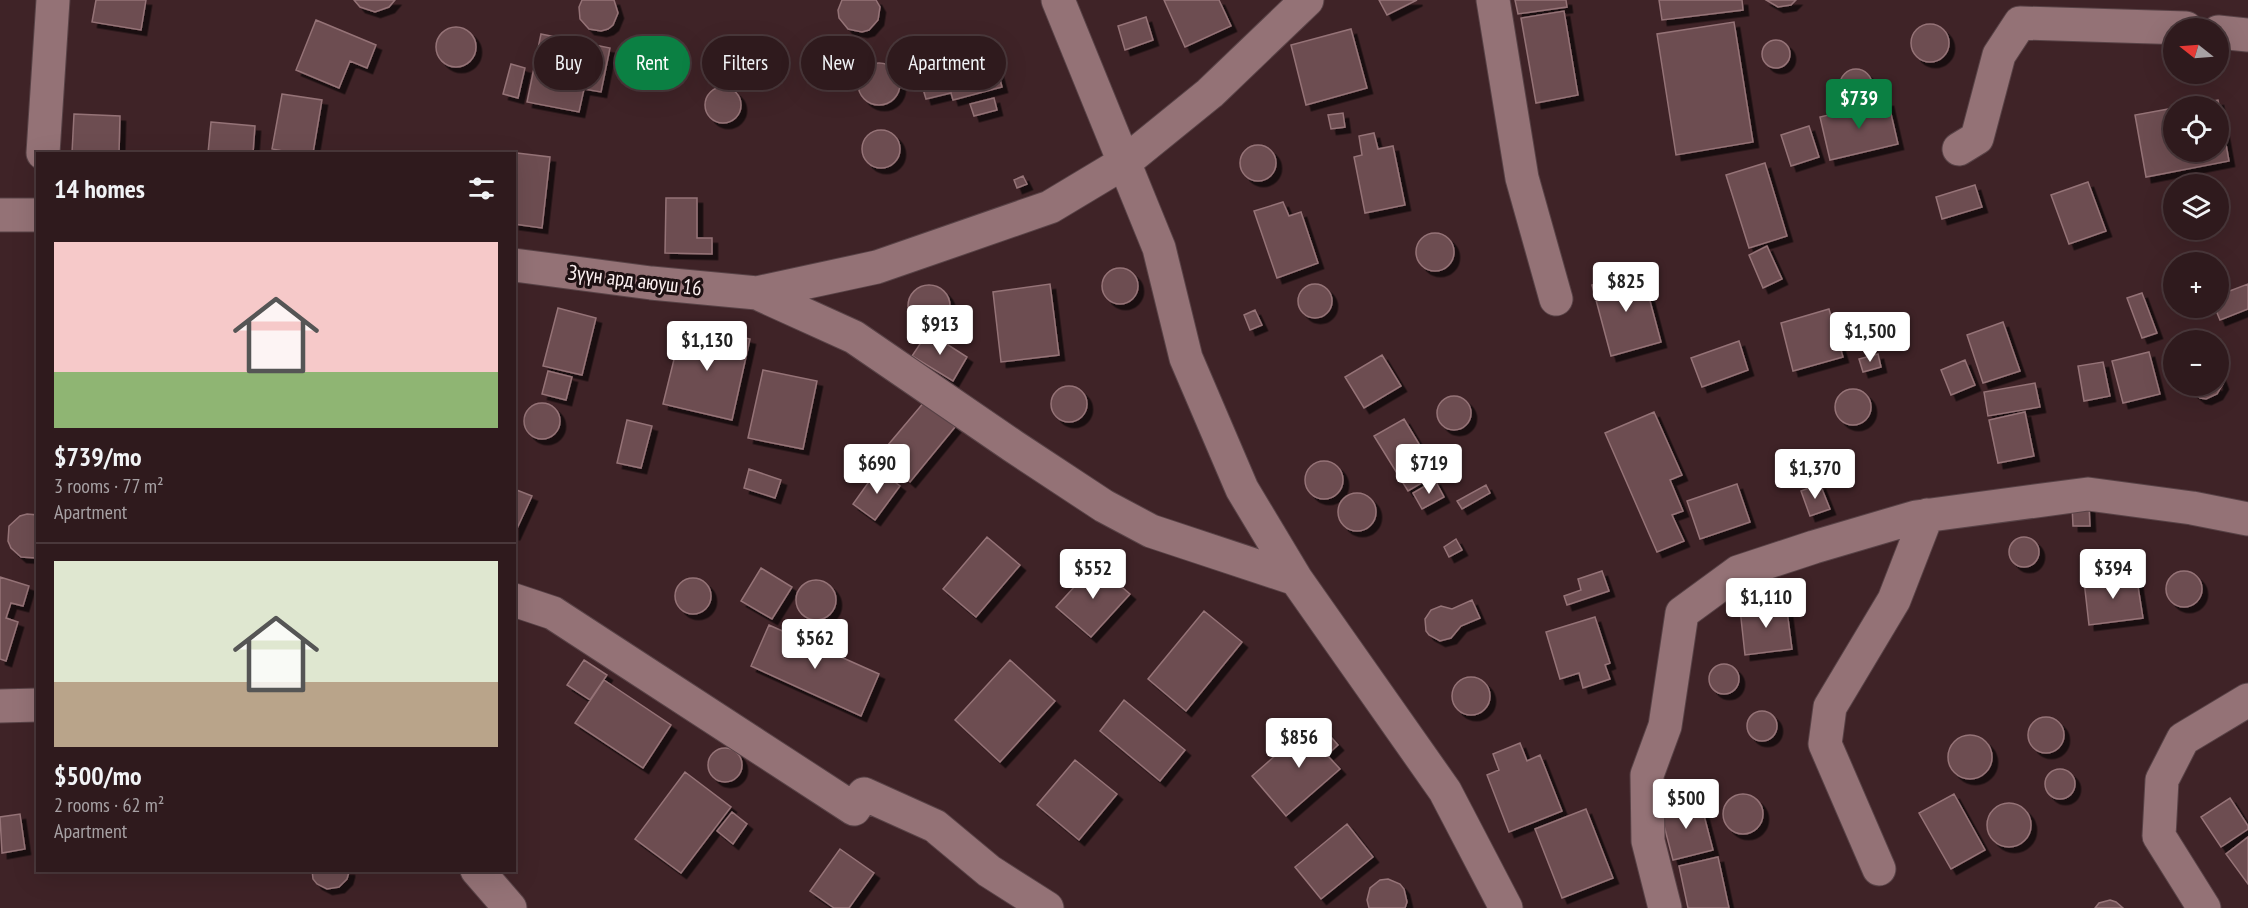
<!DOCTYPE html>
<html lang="en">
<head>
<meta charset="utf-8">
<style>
	body { margin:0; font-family:"PT Sans Narrow",sans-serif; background:#3b272a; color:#f1f3f6; height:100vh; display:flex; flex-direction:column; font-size:22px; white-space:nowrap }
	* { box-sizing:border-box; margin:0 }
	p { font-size:20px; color:#a7a1a4 }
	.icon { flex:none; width:33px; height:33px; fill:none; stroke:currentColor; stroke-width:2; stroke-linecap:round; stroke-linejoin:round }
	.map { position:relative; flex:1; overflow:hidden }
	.side { position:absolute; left:36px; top:152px; width:480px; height:720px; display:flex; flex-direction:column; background:#2f1a1d; border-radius:0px; box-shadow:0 6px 24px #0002,0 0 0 2px #4a383b }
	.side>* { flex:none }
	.top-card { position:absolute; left:534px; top:36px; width:570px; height:54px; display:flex; gap:12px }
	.needle { width:39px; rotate:287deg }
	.tools { position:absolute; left:2163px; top:18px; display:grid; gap:12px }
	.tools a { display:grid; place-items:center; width:66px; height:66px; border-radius:50%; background:#2f1a1d; box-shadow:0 6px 24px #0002,0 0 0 2px #4a383b; font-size:30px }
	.price { position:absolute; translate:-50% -51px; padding:0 14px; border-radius:6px; background:#fff; color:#222; font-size:20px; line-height:39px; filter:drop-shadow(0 2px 3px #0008) }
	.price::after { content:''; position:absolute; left:50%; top:36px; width:18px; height:14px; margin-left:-9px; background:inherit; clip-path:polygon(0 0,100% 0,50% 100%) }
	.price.active { background:#0b8043; color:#fff }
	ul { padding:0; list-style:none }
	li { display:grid; align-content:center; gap:12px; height:318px; padding:0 18px }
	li+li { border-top:2px solid #4a383b }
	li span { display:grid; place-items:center; height:186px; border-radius:0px; color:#555 }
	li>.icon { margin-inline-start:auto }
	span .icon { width:108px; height:108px; fill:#fffc; stroke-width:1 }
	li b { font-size:26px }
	h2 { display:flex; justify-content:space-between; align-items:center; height:72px; padding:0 18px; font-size:26px }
	.tag { padding:0 21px; border-radius:27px; background:#2f1a1d; box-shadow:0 6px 24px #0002,0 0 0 2px #4a383b; font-size:21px; line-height:54px }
	.tag.active { background:#0b8043; color:#fff }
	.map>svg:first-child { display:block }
	.building { fill:#6d4d51; stroke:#957377; stroke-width:1.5; filter:url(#shadow) }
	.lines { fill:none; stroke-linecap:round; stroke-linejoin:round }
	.minor-casing { stroke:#584246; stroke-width:35 }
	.minor { stroke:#947276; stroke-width:33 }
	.labels { text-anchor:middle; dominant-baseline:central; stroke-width:6; stroke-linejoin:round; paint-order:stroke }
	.street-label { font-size:21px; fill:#fdf1f2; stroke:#1d1012 }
</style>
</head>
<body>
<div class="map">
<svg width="2248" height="908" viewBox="0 0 2248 908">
	<defs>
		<filter id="shadow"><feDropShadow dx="5.5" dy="5.5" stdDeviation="0" flood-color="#0009"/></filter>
	</defs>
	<rect width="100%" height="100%" fill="#3f2327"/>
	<!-- building -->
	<path class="building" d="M 96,0 L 146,0 L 141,30 L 92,22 Z
		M 354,0 L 395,0 L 389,7 L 375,12 L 360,7 Z
		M 614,0 L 618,13 L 613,25 L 608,29 L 601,31 L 589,29 L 580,19 L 579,7 L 582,0 Z
		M 842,0 L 876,0 L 880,7 L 878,20 L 869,30 L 862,32 L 848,29 L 839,18 L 838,10 Z
		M 1164,0 L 1219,0 L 1231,26 L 1185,47 Z
		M 1379,0 L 1417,0 L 1387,15 Z
		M 1515,0 L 1566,0 L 1567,7 L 1518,14 Z
		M 1659,0 L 1742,0 L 1743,10 L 1662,20 Z
		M 1796,0 L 1791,5 L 1778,7 L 1766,0 Z
		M 1564,11 L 1578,95 L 1536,103 L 1521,18 Z
		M 1146,17 L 1153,40 L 1125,50 L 1118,26 Z
		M 316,20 L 376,45 L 367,68 L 350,61 L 339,88 L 296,70 Z
		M 1734,22 L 1753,142 L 1676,155 L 1657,34 Z
		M1911 43a19 19 0 1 1 38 0a19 19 0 1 1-38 0Z
		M436 47a20 20 0 1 1 40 0a20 20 0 1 1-40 0Z
		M 1351,29 L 1367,88 L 1306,105 L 1291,45 Z
		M 541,34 L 610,48 L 601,92 L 584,89 L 579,112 L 527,102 Z
		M 989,38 L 1002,87 L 953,100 L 951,93 L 926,99 L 915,62 L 936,56 L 935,52 Z
		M1762 54a14 14 0 1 1 28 0a14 14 0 1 1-28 0Z
		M858 84a21 21 0 1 1 42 0a21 21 0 1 1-42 0Z
		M 511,64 L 525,68 L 518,98 L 503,94 Z
		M1840 85a16 16 0 1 1 32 0a16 16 0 1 1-32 0Z
		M705 105a18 18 0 1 1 36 0a18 18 0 1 1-36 0Z
		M 282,94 L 322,100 L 313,153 L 294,153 L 272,149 Z
		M 994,98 L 997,110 L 974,116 L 970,104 Z
		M 2218,100 L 2229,161 L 2146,177 L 2135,115 L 2174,108 L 2174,152 L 2218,152 L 2218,106 L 2183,106 Z
		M 1888,101 L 1898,144 L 1830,160 L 1820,117 Z
		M 1343,113 L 1345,127 L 1331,129 L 1328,115 Z
		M 74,114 L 120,116 L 119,153 L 72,153 Z
		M 211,122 L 255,126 L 253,153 L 208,153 Z
		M 1809,126 L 1819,157 L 1791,166 L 1781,135 Z
		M862 149a19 19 0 1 1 38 0a19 19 0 1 1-38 0Z
		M 1374,133 L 1378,149 L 1393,146 L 1405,205 L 1365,213 L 1354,157 L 1362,155 L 1359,136 Z
		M1240 163a18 18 0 1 1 36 0a18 18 0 1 1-36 0Z
		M 517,153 L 550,157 L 542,228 L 514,224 L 514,178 Z
		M 1765,163 L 1787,236 L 1749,248 L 1726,175 Z
		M 1023,176 L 1027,184 L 1017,188 L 1014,180 Z
		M 2088,182 L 2106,231 L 2069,244 L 2051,195 Z
		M 1975,185 L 1982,207 L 1942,219 L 1936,197 Z
		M 666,198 L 697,198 L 697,238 L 712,238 L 712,254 L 665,253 Z
		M 1283,202 L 1289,216 L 1301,212 L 1318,263 L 1277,278 L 1254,211 Z
		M1416 252a19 19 0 1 1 38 0a19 19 0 1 1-38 0Z
		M 1767,246 L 1782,279 L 1763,288 L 1749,255 Z
		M1102 286a18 18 0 1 1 36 0a18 18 0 1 1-36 0Z
		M 1642,271 L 1661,342 L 1611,356 L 1592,285 Z
		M 2222,279 L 2227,292 L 2248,284 L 2248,309 L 2220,320 L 2215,308 L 2218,308 L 2218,281 Z
		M1298 301a17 17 0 1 1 34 0a17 17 0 1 1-34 0Z
		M 1050,284 L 1059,355 L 1001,362 L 993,292 Z
		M908 306a21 21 0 1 1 42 0a21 21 0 1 1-42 0Z
		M 2142,293 L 2157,333 L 2142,338 L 2127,298 Z
		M 558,308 L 596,318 L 582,375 L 543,366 Z
		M 1829,309 L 1843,357 L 1793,371 L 1781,323 Z
		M 1255,310 L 1262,325 L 1250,330 L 1244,315 Z
		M 2003,322 L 2020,371 L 1983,383 L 1967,335 Z
		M 683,323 L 750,339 L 732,420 L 663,404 Z
		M 928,332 L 967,357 L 953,381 L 912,356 Z
		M 1739,341 L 1748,370 L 1702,387 L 1691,358 Z
		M 2149,352 L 2160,394 L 2123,403 L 2112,361 Z
		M 1878,354 L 1881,367 L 1863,372 L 1859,359 Z
		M 1382,355 L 1401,386 L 1364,408 L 1345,377 Z
		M 1965,360 L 1975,385 L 1951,395 L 1941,370 Z
		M 2103,362 L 2110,396 L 2084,401 L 2078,366 Z
		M 763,370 L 817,381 L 803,449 L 748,438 Z
		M 2218,370 L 2223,384 L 2217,394 L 2206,399 L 2200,398 L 2190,390 L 2188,386 L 2218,386 Z
		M 548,371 L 572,377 L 566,400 L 542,394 Z
		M 2035,383 L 2040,407 L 1988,416 L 1984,392 Z
		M1051 404a18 18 0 1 1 36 0a18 18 0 1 1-36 0Z
		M1835 407a18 18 0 1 1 36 0a18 18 0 1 1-36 0Z
		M1437 413a17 17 0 1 1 34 0a17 17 0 1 1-34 0Z
		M 925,401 L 955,427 L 910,482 L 895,469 L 904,458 L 888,445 Z
		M524 421a18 18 0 1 1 36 0a18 18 0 1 1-36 0Z
		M 1654,412 L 1682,475 L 1670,480 L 1683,511 L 1672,515 L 1684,541 L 1657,552 L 1605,433 Z
		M 2025,412 L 2034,456 L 1998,463 L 1989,420 Z
		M 1404,419 L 1437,474 L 1408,491 L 1374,436 Z
		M 627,420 L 652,426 L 641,468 L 617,463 Z
		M1305 480a19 19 0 1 1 38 0a19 19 0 1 1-38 0Z
		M 749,469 L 781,480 L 775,498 L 744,488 Z
		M 878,469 L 900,486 L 875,520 L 853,504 Z
		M 1435,480 L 1444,497 L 1422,509 L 1413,493 Z
		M 1737,484 L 1750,522 L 1700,539 L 1687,501 Z
		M 1820,484 L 1830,509 L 1810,516 L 1801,491 Z
		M 1486,485 L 1490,493 L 1462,509 L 1457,501 Z
		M 514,489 L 532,496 L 514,535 Z
		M1338 512a19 19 0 1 1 38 0a19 19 0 1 1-38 0Z
		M 2072,505 L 2089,505 L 2090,526 L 2073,526 Z
		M 27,514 L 38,515 L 38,557 L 36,558 L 21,557 L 11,548 L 8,541 L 9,526 L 20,516 Z
		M 987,537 L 1020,565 L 976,617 L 943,589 Z
		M2009 552a15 15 0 1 1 30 0a15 15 0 1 1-30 0Z
		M 1456,539 L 1462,550 L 1449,557 L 1444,547 Z
		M 1095,564 L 1130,594 L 1091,637 L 1056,607 Z
		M 761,568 L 792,587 L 772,619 L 741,601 Z
		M 1602,571 L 1609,591 L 1567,605 L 1564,596 L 1581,590 L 1578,579 Z
		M2166 589a18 18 0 1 1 36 0a18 18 0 1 1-36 0Z
		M 2136,574 L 2143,618 L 2089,625 L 2084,581 Z
		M 0,577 L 29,586 L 23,606 L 11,603 L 6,618 L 18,622 L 6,661 L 0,659 Z
		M675 596a18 18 0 1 1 36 0a18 18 0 1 1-36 0Z
		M796 600a20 20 0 1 1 40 0a20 20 0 1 1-40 0Z
		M 1472,600 L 1480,618 L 1461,626 L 1451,638 L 1440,641 L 1429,635 L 1426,631 L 1425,619 L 1431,610 L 1441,606 L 1452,609 Z
		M 1786,603 L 1792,649 L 1745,655 L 1740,609 Z
		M 1204,611 L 1242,642 L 1186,711 L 1148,679 Z
		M 1595,617 L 1610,663 L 1605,665 L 1610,679 L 1583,688 L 1579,673 L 1560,679 L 1546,632 Z
		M 769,625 L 879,674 L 861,716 L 751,666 Z
		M 584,660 L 607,675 L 590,700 L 567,685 Z
		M 1010,660 L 1055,701 L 1000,762 L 955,720 Z
		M1709 679a15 15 0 1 1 30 0a15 15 0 1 1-30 0Z
		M1452 696a19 19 0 1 1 38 0a19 19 0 1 1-38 0Z
		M 604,680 L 671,725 L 643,768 L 575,723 Z
		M 1124,700 L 1185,750 L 1160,781 L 1100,731 Z
		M1747 726a15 15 0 1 1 30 0a15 15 0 1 1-30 0Z
		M2028 735a18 18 0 1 1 36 0a18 18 0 1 1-36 0Z
		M 1316,720 L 1338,745 L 1327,755 L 1340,769 L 1286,816 L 1252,776 Z
		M1948 757a22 22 0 1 1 44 0a22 22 0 1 1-44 0Z
		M 1520,743 L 1527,761 L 1540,755 L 1562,811 L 1509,832 L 1487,775 L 1499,770 L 1493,754 Z
		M708 765a17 17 0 1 1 34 0a17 17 0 1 1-34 0Z
		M 1075,760 L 1117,794 L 1079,840 L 1037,805 Z
		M2045 784a15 15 0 1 1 30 0a15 15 0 1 1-30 0Z
		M 685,772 L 731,807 L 681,873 L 635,839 Z
		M 1954,794 L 1985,850 L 1951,869 L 1919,813 Z
		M1723 814a20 20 0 1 1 40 0a20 20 0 1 1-40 0Z
		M 2230,798 L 2248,826 L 2248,829 L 2221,847 L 2201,817 Z
		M 1700,800 L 1713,850 L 1673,860 L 1660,810 Z
		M1987 825a22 22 0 1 1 44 0a22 22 0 1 1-44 0Z
		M 1586,809 L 1613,878 L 1562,898 L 1535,829 Z
		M 732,812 L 747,824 L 733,844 L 717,831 Z
		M 20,814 L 25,849 L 2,853 L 0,817 Z
		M 1347,824 L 1373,857 L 1321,899 L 1295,867 Z
		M 2248,837 L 2248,884 L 2226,854 Z
		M 840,849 L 874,873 L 849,908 L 834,908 L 810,891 Z
		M 1718,857 L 1729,908 L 1688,908 L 1679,866 Z
		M 312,870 L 349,870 L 349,872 L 347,879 L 339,887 L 327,889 L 317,884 L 313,879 Z
		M 1388,879 L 1400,884 L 1404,889 L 1407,902 L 1405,908 L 1369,908 L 1367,900 L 1370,888 L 1380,880 Z
		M 2110,900 L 2116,902 L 2123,908 L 2095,908 L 2099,903 Z"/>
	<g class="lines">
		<!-- minor casing -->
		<g class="minor-casing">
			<path id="minor" d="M 1058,0 L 1159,248 L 1186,358 L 1242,489 L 1296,579 L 1445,791 L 1506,908
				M 1493,0 L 1522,178 L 1556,299
				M 2218,32 L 2248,35
				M 1959,149 L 1977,138 L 1999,55 L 2020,23 L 2186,28
				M 43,153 L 53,0
				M 0,215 L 38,215
				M 514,265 L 651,283 L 757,293 L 877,267 L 1050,207 L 1125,162 L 1210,93 L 1307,0
				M 757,293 L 854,337 L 1013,446 L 1104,506 L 1151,531 L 1296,579
				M 514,600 L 553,613 L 854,809 L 864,794 L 935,826 L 989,871 L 1047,908
				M 0,706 L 38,705
				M 1879,869 L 1825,744 L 1830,707 L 1894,600 L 1927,515
				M 477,870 L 510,908
				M 1665,908 L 1648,841 L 1647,775 L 1665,726 L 1682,613 L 1738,572 L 1814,547 L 1916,517 L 2088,494 L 2192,508 L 2248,519
				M 2204,908 L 2159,836 L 2162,780 L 2183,739 L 2248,700"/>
		</g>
		<!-- minor -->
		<use href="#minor" class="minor"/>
	</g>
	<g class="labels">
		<!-- street labels -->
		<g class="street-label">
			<text transform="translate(635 280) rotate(7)">Зүүн ард аюуш 16</text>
		</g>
	</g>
</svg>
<div class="tools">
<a><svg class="needle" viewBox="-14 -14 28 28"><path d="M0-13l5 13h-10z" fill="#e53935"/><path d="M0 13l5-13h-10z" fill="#a7a1a4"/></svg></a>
<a><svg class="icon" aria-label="locate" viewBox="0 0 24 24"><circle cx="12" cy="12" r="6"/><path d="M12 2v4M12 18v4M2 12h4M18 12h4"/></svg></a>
<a><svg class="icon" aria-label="layers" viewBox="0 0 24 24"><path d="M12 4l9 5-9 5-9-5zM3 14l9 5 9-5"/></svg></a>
<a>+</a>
<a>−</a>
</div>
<b class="price active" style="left:1859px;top:130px">$739</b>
<b class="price" style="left:1626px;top:313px">$825</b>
<b class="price" style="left:940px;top:356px">$913</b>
<b class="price" style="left:1870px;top:363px">$1,500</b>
<b class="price" style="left:707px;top:372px">$1,130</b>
<b class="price" style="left:877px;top:495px">$690</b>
<b class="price" style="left:1429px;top:495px">$719</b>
<b class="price" style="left:1815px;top:500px">$1,370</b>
<b class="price" style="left:1093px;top:600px">$552</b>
<b class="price" style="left:2113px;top:600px">$394</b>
<b class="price" style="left:1766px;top:629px">$1,110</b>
<b class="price" style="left:815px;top:670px">$562</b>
<b class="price" style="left:1299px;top:769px">$856</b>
<b class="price" style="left:1686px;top:830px">$500</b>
<div class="top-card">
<a class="tag">Buy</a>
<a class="tag active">Rent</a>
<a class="tag">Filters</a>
<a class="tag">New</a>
<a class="tag">Apartment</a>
</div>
<section class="side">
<h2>14 homes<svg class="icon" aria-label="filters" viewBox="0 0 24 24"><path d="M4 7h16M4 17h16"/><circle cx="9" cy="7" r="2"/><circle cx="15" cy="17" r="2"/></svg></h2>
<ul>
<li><span style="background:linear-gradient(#f6c9c9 70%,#8fb573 0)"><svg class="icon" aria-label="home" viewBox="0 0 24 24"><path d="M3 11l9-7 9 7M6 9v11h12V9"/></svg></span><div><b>$739/mo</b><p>3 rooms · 77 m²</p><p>Apartment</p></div></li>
<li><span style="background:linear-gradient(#dfe7d0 65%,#b9a48a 0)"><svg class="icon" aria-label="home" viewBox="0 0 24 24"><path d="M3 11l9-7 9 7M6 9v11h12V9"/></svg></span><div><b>$500/mo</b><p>2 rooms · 62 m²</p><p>Apartment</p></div></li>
</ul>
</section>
</div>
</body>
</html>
